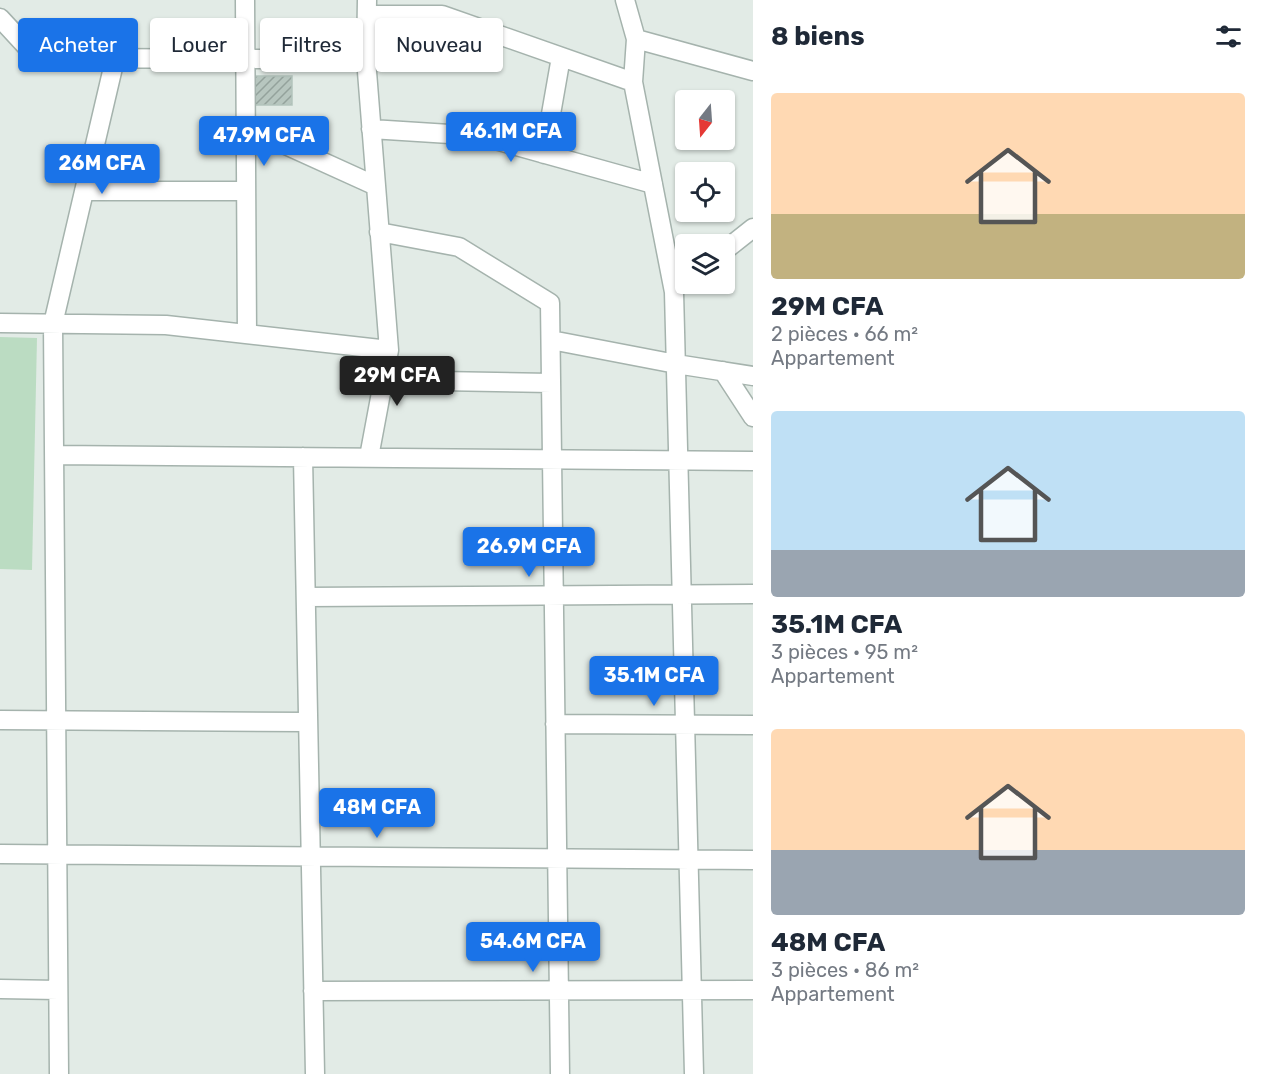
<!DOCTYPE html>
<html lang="fr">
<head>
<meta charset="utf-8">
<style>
	body { margin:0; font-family:Rubik,sans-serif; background:#f2f2f3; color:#1f2937; height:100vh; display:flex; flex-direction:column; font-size:22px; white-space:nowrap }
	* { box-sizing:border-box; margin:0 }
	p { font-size:20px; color:#747a83 }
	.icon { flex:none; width:33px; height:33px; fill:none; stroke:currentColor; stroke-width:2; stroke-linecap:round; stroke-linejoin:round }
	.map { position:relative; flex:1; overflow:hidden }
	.side { display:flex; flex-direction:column; background:#fff; width:510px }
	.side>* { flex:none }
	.hud { position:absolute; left:18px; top:18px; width:570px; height:54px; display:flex; gap:12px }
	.needle { width:39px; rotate:197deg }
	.controls { position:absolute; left:675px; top:90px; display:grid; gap:12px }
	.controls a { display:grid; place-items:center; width:60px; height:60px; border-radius:6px; background:#fff; box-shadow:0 2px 4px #0004; font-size:30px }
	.price { position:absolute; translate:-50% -51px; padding:0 14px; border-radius:6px; background:#1a73e8; color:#fff; font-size:20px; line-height:39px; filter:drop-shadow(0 2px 3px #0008) }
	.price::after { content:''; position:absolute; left:50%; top:36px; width:18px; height:14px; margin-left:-9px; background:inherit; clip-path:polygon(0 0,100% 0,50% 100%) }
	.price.current { background:#222; color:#fff }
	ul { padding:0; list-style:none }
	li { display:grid; align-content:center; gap:12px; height:318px; padding:0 18px }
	li span { display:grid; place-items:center; height:186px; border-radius:6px; color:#555 }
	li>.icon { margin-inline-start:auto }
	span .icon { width:108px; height:108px; fill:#fffc; stroke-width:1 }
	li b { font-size:26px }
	h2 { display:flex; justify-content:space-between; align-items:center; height:72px; padding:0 18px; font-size:26px }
	.tag { padding:0 21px; border-radius:6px; background:#fff; box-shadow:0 2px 4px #0004; font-size:21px; line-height:54px }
	.tag.current { background:#1a73e8; color:#fff }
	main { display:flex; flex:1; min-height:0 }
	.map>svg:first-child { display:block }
	.green { fill:#bbdcc2 }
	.building { fill:url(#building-hatch); stroke:#b4c5bd; stroke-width:1.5 }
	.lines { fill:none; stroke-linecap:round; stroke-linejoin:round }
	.minor-casing { stroke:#a5b3ad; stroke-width:21 }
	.minor { stroke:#fff; stroke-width:18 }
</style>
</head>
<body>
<main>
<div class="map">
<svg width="753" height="1074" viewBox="0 0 753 1074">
	<defs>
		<pattern id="building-hatch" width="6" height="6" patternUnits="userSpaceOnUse" patternTransform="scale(1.5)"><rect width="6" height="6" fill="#b7c6bf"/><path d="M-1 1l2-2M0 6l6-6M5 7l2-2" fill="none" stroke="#94a29c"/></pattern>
	</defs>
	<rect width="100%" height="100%" fill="#e2ebe6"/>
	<!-- green -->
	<path class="green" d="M 0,337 L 37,338 L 32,570 L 0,569 Z"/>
	<!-- building -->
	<path class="building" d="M 251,76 L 292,76 L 292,105 L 251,105 Z"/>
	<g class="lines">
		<!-- minor casing -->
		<g class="minor-casing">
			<path id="minor" d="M 245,0 L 247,334
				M 367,0 L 366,59 L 389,350 L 369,457
				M 625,0 L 636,39 L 633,82 L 674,292 L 694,1074
				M 367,15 L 442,15 L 633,82
				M 0,18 L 37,58 L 366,59
				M 636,39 L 753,71
				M 246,127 L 376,186
				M 371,129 L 481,136 L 653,184
				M 544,154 L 561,57
				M 84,191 L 246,191
				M 379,232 L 459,247 L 550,303 L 560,1074
				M 724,251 L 753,228
				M 0,323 L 166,325 L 389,350
				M 551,340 L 676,364 L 753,376
				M 723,371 L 753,417
				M 383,380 L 551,383
				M 54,455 L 753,461
				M 303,457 L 315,1074
				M 306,597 L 753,594
				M 0,720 L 308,722
				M 555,724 L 753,725
				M 0,854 L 753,860
				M 0,989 L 58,990
				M 313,991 L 753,990
				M 59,1074 L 53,324 L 115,59"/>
		</g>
		<!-- minor -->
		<use href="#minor" class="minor"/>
	</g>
</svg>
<div class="controls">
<a><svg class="needle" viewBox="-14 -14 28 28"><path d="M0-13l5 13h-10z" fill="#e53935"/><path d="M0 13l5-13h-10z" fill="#747a83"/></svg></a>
<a><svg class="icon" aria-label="locate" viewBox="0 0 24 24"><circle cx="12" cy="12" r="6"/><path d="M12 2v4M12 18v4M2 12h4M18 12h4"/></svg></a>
<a><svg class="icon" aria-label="layers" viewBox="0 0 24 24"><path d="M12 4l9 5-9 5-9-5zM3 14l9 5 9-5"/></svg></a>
</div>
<b class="price" style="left:511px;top:163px">46.1M CFA</b>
<b class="price" style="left:264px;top:167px">47.9M CFA</b>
<b class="price" style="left:102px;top:195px">26M CFA</b>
<b class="price current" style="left:397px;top:407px">29M CFA</b>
<b class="price" style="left:529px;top:578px">26.9M CFA</b>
<b class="price" style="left:654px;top:707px">35.1M CFA</b>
<b class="price" style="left:377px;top:839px">48M CFA</b>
<b class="price" style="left:533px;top:973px">54.6M CFA</b>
<div class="hud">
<a class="tag current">Acheter</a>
<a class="tag">Louer</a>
<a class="tag">Filtres</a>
<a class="tag">Nouveau</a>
</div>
</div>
<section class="side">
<h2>8 biens<svg class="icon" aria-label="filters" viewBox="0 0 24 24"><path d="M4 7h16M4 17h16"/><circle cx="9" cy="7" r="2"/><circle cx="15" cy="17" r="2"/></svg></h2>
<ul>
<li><span style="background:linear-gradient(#ffd9b3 65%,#c2b280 0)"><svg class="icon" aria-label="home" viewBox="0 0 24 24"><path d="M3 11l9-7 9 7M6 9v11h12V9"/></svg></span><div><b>29M CFA</b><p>2 pièces · 66 m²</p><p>Appartement</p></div></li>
<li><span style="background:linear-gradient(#bfe0f5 75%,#9aa5b1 0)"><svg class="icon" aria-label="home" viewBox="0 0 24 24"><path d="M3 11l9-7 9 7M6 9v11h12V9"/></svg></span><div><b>35.1M CFA</b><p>3 pièces · 95 m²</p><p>Appartement</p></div></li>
<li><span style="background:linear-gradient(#ffd9b3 65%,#9aa5b1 0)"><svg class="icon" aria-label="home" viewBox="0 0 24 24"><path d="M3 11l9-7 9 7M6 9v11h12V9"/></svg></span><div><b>48M CFA</b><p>3 pièces · 86 m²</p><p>Appartement</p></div></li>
</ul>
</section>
</main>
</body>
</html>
